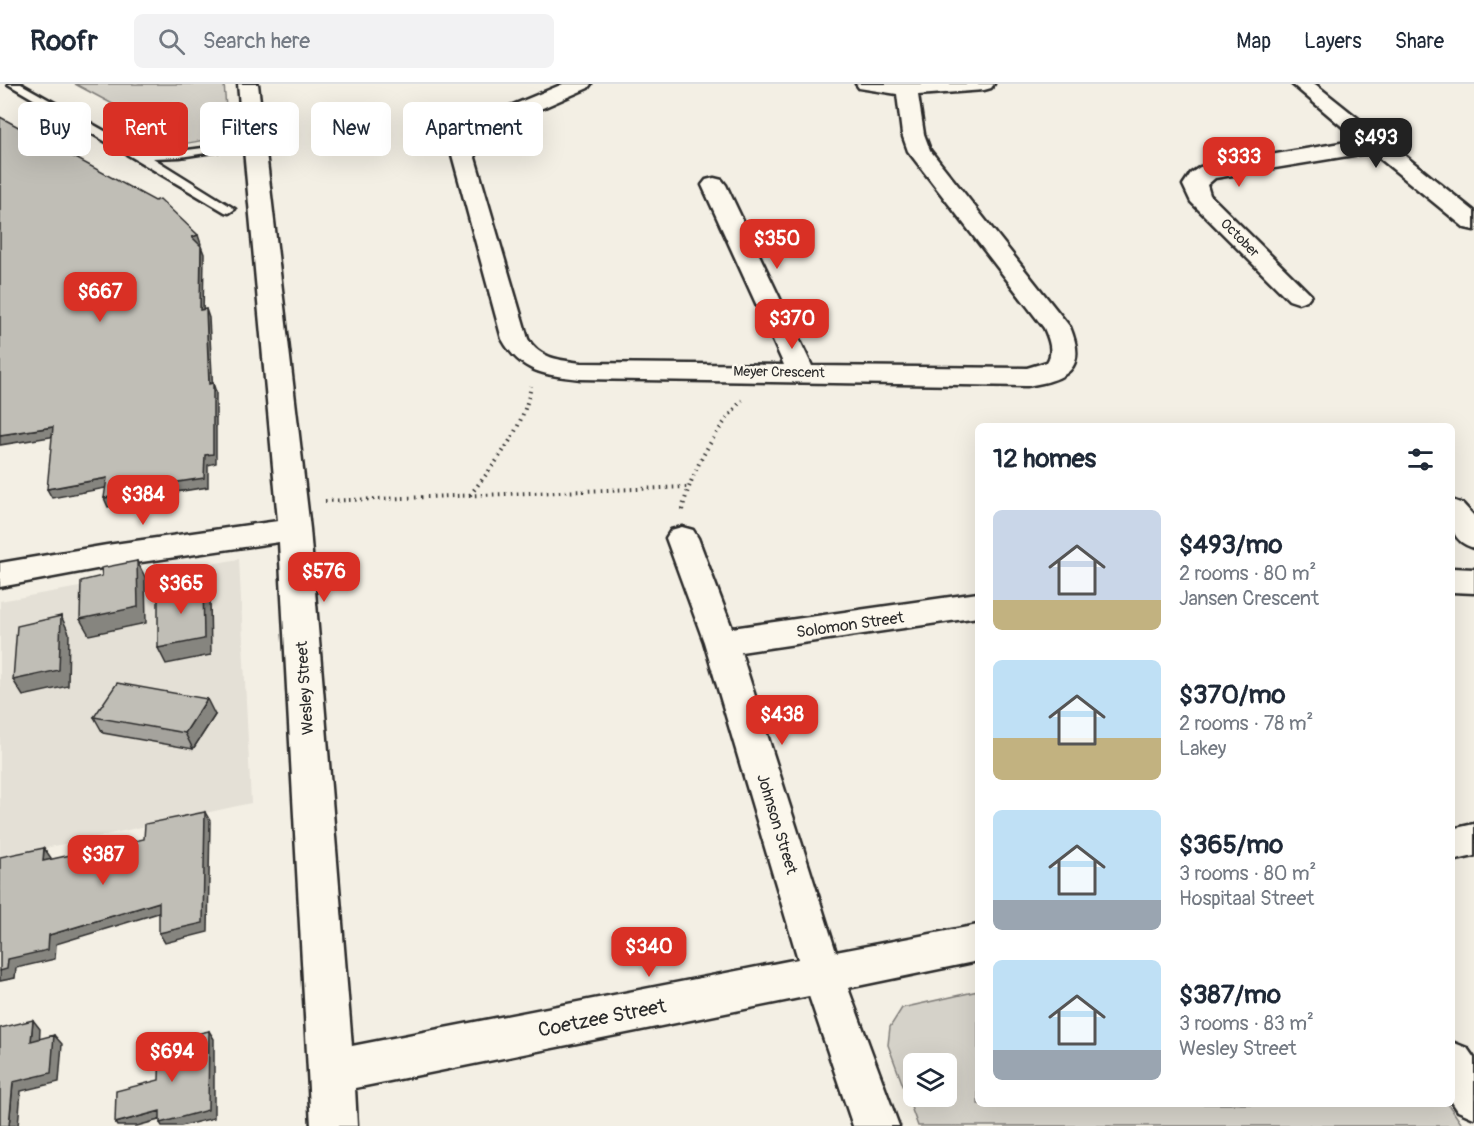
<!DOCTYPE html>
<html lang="en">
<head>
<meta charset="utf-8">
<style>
	body { margin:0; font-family:Pangolin,sans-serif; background:#f2f2f3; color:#1f2937; height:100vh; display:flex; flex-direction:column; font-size:22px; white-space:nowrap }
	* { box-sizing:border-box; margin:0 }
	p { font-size:20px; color:#747a83 }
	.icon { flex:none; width:33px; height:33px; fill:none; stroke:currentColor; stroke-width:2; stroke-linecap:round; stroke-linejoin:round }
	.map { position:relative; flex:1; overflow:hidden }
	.drawer { position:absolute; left:975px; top:339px; width:480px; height:684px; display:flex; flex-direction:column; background:#fff; border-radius:9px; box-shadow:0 6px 24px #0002 }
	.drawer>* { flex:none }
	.hud { position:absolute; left:18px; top:18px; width:570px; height:54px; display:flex; gap:12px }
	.tools { position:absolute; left:903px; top:969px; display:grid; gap:12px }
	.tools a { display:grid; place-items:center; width:54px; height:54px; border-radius:9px; background:#fff; box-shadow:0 6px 24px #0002; font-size:30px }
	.price { position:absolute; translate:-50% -51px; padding:0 14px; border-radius:12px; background:#d93025; color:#fff; font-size:20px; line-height:39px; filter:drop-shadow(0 2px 3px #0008) }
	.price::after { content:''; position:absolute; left:50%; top:36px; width:18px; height:14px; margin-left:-9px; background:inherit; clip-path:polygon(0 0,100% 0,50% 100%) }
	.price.current { background:#222; color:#fff }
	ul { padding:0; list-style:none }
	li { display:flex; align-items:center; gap:18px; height:150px; padding:0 18px }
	li span { display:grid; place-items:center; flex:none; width:168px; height:120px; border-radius:9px; color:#555 }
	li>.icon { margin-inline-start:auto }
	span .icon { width:72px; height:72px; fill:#fffc; stroke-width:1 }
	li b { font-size:26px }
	h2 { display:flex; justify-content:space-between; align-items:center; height:72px; padding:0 18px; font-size:26px }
	.chip { padding:0 21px; border-radius:9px; background:#fff; box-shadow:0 6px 24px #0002; font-size:21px; line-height:54px }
	.chip.current { background:#d93025; color:#fff }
	header { display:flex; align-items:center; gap:36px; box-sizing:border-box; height:84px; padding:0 30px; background:#fff; border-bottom:2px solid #e0e1e3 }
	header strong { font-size:28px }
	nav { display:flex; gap:33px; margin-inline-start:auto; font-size:21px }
	.search { width:420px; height:54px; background:#f2f2f3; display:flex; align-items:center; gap:15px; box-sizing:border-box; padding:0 21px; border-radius:9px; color:#747a83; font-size:22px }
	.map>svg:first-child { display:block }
	.built { fill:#e4e0d6 }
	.green { fill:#d5d2c9; stroke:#807e7a; stroke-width:1.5; fill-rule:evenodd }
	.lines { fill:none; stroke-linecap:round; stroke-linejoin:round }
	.service-casing { stroke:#2b2b2b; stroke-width:5 }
	.minor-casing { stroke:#2b2b2b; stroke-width:5 }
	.path { stroke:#2b2b2b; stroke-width:4; stroke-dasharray:1.5 4.5; stroke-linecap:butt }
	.service { fill:#fbf7ec; fill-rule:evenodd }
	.minor { fill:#fbf7ec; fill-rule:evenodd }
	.wall { fill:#a5a39d; stroke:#2b2b2b; stroke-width:1.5 }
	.shaded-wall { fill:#86857f; stroke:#2b2b2b; stroke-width:1.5 }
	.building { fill:#c0beb6; stroke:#2b2b2b; stroke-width:1.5 }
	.labels { text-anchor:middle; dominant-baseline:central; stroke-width:5; stroke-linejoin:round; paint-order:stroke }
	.far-street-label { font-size:14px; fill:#2b2b2b; stroke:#fbf7ec }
	.street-label { font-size:16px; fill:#2b2b2b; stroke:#fbf7ec }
	.near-street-label { font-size:20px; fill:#2b2b2b; stroke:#fbf7ec }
</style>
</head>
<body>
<header>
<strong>Roofr</strong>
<div class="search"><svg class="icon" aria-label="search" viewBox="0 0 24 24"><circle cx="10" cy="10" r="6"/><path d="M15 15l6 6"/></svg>Search here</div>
<nav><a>Map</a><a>Layers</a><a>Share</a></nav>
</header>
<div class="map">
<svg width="1474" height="1042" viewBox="0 0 1474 1042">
	<rect width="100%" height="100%" fill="#f3efe4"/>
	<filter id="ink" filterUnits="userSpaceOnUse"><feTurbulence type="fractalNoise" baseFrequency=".0167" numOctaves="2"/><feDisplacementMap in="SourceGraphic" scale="12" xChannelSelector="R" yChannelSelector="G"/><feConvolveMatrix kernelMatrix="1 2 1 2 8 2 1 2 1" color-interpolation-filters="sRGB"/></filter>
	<g filter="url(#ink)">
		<!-- built -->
		<path class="built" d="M 239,475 L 251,719 L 0,774 L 0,517 Z"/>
		<!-- green -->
		<path class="green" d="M 75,0 L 224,0 L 228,47 C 214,56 179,62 162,60 C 152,59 143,54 135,49 L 137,33 Z
			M 978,907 L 978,1020 L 1448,1020 L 1463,1042 L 918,1042 L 888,961 L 890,943 L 902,924 ZM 914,980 L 946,980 L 946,1012 L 914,1012 Z"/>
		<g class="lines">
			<!-- service casing -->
			<g class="service-casing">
				<path id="service" d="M 8,0 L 21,0 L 142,68 L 180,67 L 256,57 L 256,61 L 252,62 L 180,73 L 153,74 L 235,125 L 229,129 L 225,128 Z"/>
			</g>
			<!-- minor casing -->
			<g class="minor-casing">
				<path id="minor" d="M 238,0 L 258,0 L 310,445 L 352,962 L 798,875 L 704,558 L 666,454 L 671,446 L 682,443 L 693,446 L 698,454 L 732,544 L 978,509 L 978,533 L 741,568 L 836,868 L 978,841 L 978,877 L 848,904 L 899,1042 L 853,1042 L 809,912 L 355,1004 L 357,1042 L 311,1042 L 279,458 L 107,483 L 0,503 L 0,479 L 107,461 L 278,437 Z
					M 563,0 L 591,0 L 588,4 L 488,48 L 475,61 L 473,67 L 528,255 C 540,275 560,276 581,279 L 784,281 L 702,101 L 706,96 L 714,94 L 722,96 L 726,101 L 812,282 L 1027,284 L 1047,278 C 1054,268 1049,255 1044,244 L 908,67 L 902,50 L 897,10 L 859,4 L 856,0 L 994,0 L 991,4 L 984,6 L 918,11 L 924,50 L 930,66 L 1070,243 C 1088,286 1066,296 1027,302 L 581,295 C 545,291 521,289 502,255 L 451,67 L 456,54 L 472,38 Z
					M 1292,0 L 1315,0 L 1474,127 L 1474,146 L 1465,144 L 1372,68 L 1215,94 L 1207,101 L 1210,111 L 1311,211 L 1307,216 L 1298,219 L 1289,216 L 1191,118 L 1183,101 L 1191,89 L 1200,83 L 1358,56 Z
					M 1452,416 L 1463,420 L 1474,432 L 1474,464 C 1448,456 1452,439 1452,416 Z
					M 1452,484 L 1474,485 L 1474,509 L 1452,508 Z
					M 1474,740 L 1474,772 L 1452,777 L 1452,745 Z
					M 1452,958 L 1467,964 L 1474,974 L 1474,1034 L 1458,1027 L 1452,1018 Z"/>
			</g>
			<!-- path -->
			<path class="path" d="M 470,411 C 497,377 523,346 531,302
				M 325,417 L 687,403
				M 682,426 C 693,383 713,350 742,316"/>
			<!-- service -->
			<use href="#service" class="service"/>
			<!-- minor -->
			<use href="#minor" class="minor"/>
		</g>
		<!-- wall -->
		<path class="wall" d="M 215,631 L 193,665 L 103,649 L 94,633 Z"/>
		<!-- shaded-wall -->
		<path class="shaded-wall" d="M 198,151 L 201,160 L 195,162 L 192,153 Z
			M 201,162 L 204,170 L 203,235 L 200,226 Z
			M 206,225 L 209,234 L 213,309 L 209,300 Z
			M 213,299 L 216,308 L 216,379 L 208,381 L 208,403 L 144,413 L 144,417 L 108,423 L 104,414 L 140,404 L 205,371 Z
			M 53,343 L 57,352 L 0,361 L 0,351 Z
			M 107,394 L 111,403 L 52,414 L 47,405 Z
			M 137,477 L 145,493 L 146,539 L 89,551 L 80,535 Z
			M 203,497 L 210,514 L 211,571 L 166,580 L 158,564 Z
			M 61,532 L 69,549 L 68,602 L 23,612 L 13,596 Z
			M 207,615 L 215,631 L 193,665 L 185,649 Z
			M 205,728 L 210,737 L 208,848 L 165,859 L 159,849 Z
			M 44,764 L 51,774 L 49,786 L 43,777 Z
			M 159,818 L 165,827 L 56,860 L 55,875 L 16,884 L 15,894 L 0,897 L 0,887 L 8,875 L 49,851 Z
			M 33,936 L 40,945 L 39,965 L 31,957 Z
			M 209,947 L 214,955 L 214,1034 L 181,1042 L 162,1042 L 160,1039 Z
			M 54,951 L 62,960 L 59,998 L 21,1007 L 18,1042 L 9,1042 L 13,998 Z
			M 160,1027 L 166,1034 L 137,1042 L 117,1042 L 115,1039 Z"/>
		<!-- building -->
		<path class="building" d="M 0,33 L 155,117 L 160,115 L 198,151 L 192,153 L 201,162 L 200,226 L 206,225 L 209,300 L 213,299 L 213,370 L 205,371 L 204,394 L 140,404 L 140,408 L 104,414 L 107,394 L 47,405 L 53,343 L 0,351 Z
			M 137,477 L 138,523 L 80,535 L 81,497 L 102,492 L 101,484 Z
			M 203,497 L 204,555 L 158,564 L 158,506 Z
			M 61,532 L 59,586 L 13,596 L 17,542 Z
			M 117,599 L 207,615 L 185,649 L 94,633 Z
			M 205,728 L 203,839 L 159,849 L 159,818 L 49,851 L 48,866 L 8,875 L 7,885 L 0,887 L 0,773 L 44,764 L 43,777 L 144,755 L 145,740 Z
			M 33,936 L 31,957 L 54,951 L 51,989 L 13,998 L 9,1042 L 0,1042 L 0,944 Z
			M 209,947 L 208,1026 L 160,1039 L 160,1027 L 115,1039 L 116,1007 L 159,996 L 160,958 Z"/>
	</g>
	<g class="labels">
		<!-- far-street labels -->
		<g class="far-street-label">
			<text transform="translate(1240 154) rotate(45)">October</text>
			<text transform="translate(779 288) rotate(1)">Meyer Crescent</text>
		</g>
		<!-- street labels -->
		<g class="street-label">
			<text transform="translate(850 541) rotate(-8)">Solomon Street</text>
			<text transform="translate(305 604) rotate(-94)">Wesley Street</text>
			<text transform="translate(777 740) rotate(73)">Johnson Street</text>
		</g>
		<!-- near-street labels -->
		<g class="near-street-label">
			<text transform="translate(602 934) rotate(-11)">Coetzee Street</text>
		</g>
	</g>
</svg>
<div class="tools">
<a><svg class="icon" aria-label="layers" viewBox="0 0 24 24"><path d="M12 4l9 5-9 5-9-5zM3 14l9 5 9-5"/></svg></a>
</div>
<b class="price current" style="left:1376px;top:85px">$493</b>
<b class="price" style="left:1239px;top:104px">$333</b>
<b class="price" style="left:777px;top:186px">$350</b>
<b class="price" style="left:100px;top:239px">$667</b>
<b class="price" style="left:792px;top:266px">$370</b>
<b class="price" style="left:143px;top:442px">$384</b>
<b class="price" style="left:324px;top:519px">$576</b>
<b class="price" style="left:181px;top:531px">$365</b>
<b class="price" style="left:782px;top:662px">$438</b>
<b class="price" style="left:103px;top:802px">$387</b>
<b class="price" style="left:649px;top:894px">$340</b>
<b class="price" style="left:172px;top:999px">$694</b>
<div class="hud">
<a class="chip">Buy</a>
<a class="chip current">Rent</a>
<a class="chip">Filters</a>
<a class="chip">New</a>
<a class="chip">Apartment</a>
</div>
<section class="drawer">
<h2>12 homes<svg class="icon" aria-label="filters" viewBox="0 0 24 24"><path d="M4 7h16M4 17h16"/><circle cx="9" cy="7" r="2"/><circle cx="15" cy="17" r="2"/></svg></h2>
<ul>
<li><span style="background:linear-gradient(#c9d6e8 75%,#c2b280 0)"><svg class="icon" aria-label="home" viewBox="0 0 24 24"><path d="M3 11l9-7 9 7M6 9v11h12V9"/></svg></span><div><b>$493/mo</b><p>2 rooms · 80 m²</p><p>Jansen Crescent</p></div></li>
<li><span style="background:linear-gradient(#bfe0f5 65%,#c2b280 0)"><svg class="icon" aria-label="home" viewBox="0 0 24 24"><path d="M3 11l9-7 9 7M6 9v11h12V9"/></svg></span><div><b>$370/mo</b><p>2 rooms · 78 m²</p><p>Lakey</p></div></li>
<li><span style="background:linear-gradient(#bfe0f5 75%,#9aa5b1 0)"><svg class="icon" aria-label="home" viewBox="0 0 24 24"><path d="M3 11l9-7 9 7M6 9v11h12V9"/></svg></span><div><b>$365/mo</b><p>3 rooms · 80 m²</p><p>Hospitaal Street</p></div></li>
<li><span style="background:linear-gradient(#bfe0f5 75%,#9aa5b1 0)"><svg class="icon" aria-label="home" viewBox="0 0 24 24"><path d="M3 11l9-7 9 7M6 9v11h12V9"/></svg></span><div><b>$387/mo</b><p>3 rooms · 83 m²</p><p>Wesley Street</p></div></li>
</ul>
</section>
</div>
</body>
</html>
